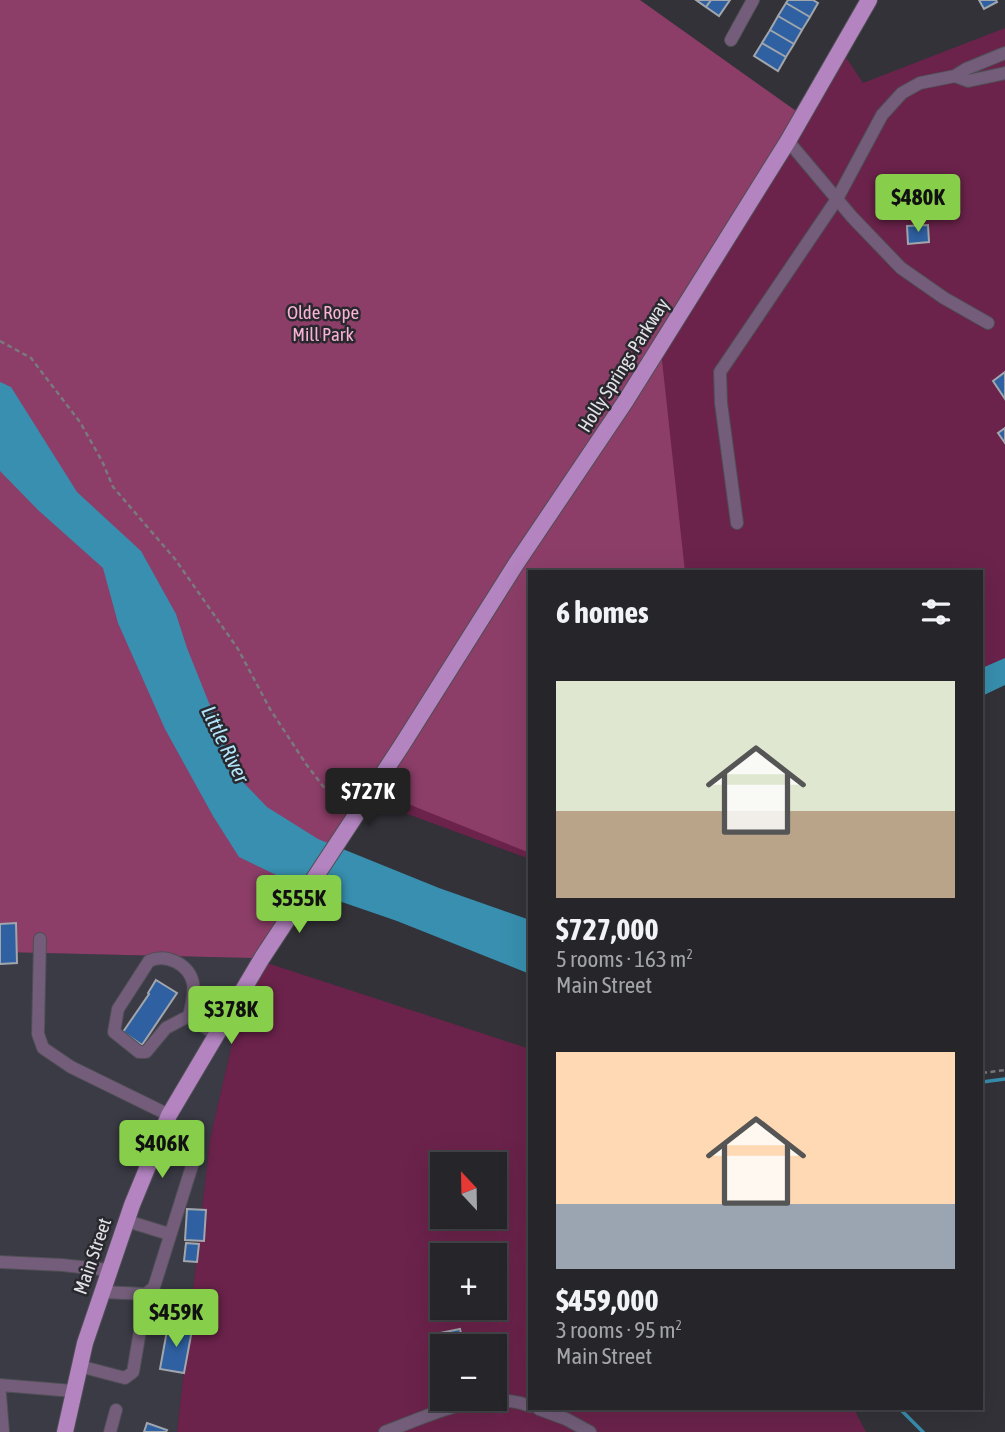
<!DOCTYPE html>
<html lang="en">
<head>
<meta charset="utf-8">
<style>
	body { margin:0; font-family:"Asap Condensed",sans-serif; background:#2e2e32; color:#f1f3f6; height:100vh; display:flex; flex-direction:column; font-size:26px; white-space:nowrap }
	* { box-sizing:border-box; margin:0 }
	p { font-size:23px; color:#a4a5a8 }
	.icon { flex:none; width:38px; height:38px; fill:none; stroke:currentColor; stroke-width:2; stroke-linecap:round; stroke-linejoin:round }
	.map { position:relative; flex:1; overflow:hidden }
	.panel { position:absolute; left:528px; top:570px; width:455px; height:840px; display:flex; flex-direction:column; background:#26262a; border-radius:0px; box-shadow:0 7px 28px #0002,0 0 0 2px #424347 }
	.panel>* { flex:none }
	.needle { width:46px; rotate:338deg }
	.tools { position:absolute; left:430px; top:1152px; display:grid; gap:14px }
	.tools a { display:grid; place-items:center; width:77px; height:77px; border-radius:0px; background:#26262a; box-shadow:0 7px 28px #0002,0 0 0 2px #424347; font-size:35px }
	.price { position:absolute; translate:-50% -60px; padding:0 16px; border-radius:7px; background:#87cf4b; color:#111; font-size:23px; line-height:46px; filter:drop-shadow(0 2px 4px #0008) }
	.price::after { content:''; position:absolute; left:50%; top:42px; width:21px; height:16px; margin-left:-10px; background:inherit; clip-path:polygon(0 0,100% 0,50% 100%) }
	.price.active { background:#222; color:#fff }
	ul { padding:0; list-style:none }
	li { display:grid; align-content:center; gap:14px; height:371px; padding:0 28px }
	li span { display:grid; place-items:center; height:217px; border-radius:0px; color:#555 }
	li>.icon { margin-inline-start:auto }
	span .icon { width:126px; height:126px; fill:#fffc; stroke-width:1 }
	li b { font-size:30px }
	h2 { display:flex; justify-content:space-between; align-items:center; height:84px; padding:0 28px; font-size:30px }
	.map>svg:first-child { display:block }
	.built { fill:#3b3b46 }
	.green { fill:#6b234b; fill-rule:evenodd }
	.forest { fill:#8c3e68 }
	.water { fill:#388faf }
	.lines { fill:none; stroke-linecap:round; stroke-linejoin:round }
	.stream { stroke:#388faf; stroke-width:3.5 }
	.building { fill:#2f60a1; stroke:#a1a6ac; stroke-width:2 }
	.minor-casing { stroke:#4e4e54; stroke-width:14 }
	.major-casing { stroke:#4e4e54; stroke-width:18 }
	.path { stroke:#79797e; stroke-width:2.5; stroke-dasharray:5 3.5; stroke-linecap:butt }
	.minor { stroke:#735d7a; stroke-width:12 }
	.major { stroke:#b384c0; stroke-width:16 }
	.labels { text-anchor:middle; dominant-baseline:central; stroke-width:5; stroke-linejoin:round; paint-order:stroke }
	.park-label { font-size:19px; fill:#f8b3d4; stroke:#28282e }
	.street-label { font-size:19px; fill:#e3e3e7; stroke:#28282e }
	.water-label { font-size:21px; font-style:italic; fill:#b3e5fa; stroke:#28282e }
</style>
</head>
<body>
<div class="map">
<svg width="1005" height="1432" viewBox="0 0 1005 1432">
	<rect width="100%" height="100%" fill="#323238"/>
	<!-- built -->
	<path class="built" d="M 0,952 L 252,958 L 210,1139 L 177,1432 L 0,1432 Z"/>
	<!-- green -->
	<path class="green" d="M 0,0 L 768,120 L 817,101 L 845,56 L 863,83 L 1005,28 L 1005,678 L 982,691 L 982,572 L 530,572 L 530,859 L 356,795 Z
		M 252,958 L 530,1049 L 530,1409 L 854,1409 L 866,1432 L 177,1432 L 210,1139 ZM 443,1164 L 495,1164 L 495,1216 L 443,1216 ZM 443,1255 L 495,1255 L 495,1307 L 443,1307 ZM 443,1346 L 495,1346 L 495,1398 L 443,1398 Z"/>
	<!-- forest -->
	<path class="forest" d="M 0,0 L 640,0 L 806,118 L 661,351 L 685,572 L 530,572 L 530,853 L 366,787 L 302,886 L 252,958 L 0,952 Z"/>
	<!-- water -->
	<path class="water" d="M 0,382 L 11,387 L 77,492 L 141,551 L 176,614 L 187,648 L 239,778 L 267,807 L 318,839 L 439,888 L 530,920 L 530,974 L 397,921 L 307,890 L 239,857 L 213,816 L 165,729 L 118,623 L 103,568 L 38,510 L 0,471 Z
		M 1005,658 L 1005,685 L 982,696 L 982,668 Z"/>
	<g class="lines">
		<!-- stream -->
		<path class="stream" d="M 982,1082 L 1005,1079
			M 900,1409 L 923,1432"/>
	</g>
	<!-- building -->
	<path class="building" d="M 696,0 L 711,0 L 706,7 Z
		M 711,0 L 730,0 L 719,16 L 706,7 Z
		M 788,0 L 813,0 L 818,3 L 810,17 L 786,3 Z
		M 979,0 L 996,0 L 997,2 L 984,9 Z
		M 786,3 L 810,17 L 802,30 L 778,16 Z
		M 778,16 L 802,30 L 794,44 L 770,30 Z
		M 770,30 L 794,44 L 786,57 L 762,43 Z
		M 762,43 L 786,57 L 778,71 L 754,56 Z
		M 928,225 L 929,242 L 908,244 L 907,226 Z
		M 1005,372 L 1005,399 L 993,381 Z
		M 1005,428 L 1005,443 L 998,433 Z
		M 16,923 L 17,963 L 0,964 L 0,924 Z
		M 156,980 L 177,993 L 142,1045 L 123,1032 L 149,994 L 148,993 Z
		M 187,1209 L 206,1210 L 204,1241 L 185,1240 Z
		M 186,1243 L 199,1244 L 197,1262 L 184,1261 Z
		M 168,1325 L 192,1330 L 184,1373 L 160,1369 Z
		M 460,1329 L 464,1346 L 443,1346 L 443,1348 L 440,1333 Z
		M 147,1423 L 167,1430 L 166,1432 L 144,1432 Z"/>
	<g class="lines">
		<!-- minor casing -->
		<g class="minor-casing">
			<path id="minor" d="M 731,40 L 753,0
				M 955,76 L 968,81 L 1005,73
				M 788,141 L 852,217 L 901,268 L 944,298 L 988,323
				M 737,523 L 721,403 L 720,372 L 837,199 L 882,115 L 902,93 L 920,83 L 955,76 L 966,69 L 1005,53
				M 40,939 L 38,1034 L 43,1048 L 71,1067 L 169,1115
				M 189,1016 L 166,1028 L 146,1052 L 139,1052 L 114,1032 L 118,1009 L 149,961 C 166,953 189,964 193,983 C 195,993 191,1006 189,1016 L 216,1035
				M 127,1221 L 169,1234
				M 0,1262 L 62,1265 L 109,1270
				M 102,1292 L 146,1294 L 154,1287 L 196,1153
				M 79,1366 L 125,1378 L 133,1372 L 142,1319
				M 0,1385 L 73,1391
				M 0,1394 L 3,1432
				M 539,1409 L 566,1419 L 590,1432
				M 110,1432 L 116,1410
				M 385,1432 C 431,1415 482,1388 530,1406"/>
		</g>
		<!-- major casing -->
		<g class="major-casing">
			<path id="major" d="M 65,1432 L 85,1343 L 132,1205 L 169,1115 L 262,958 L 402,745 L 516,564 L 625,402 L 788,141 L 869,0"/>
		</g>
		<!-- path -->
		<path class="path" d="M 0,341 L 31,358 L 80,422 L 102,461 L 113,487 L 175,559 L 238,649 L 270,709 L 306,764 L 343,812
			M 982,1073 L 1005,1070"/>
		<!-- minor -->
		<use href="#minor" class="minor"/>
		<!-- major -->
		<use href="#major" class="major"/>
	</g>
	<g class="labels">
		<!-- park labels -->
		<g class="park-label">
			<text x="323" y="312">Olde Rope<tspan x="323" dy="22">Mill Park</tspan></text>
		</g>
		<!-- street labels -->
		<g class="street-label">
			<text transform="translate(623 365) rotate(-58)">Holly Springs Parkway</text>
			<text transform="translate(92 1256) rotate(-71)">Main Street</text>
		</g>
		<!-- water labels -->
		<g class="water-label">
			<text transform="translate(226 744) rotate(64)">Little River</text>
		</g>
	</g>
</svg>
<div class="tools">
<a><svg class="needle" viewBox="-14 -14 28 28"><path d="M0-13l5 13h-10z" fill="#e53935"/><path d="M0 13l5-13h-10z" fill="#a4a5a8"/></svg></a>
<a>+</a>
<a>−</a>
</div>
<b class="price" style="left:918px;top:234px">$480K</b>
<b class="price active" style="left:368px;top:828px">$727K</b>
<b class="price" style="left:299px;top:935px">$555K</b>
<b class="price" style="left:231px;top:1046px">$378K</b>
<b class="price" style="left:162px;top:1180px">$406K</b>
<b class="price" style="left:176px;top:1349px">$459K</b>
<section class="panel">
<h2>6 homes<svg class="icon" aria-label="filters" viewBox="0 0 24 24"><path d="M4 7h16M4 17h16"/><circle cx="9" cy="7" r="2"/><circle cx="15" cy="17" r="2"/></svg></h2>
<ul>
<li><span style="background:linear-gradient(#dfe7d0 60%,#b9a48a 0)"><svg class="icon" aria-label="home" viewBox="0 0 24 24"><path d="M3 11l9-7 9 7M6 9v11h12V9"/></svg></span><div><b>$727,000</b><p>5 rooms · 163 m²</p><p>Main Street</p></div></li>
<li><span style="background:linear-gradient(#ffd9b3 70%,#9aa5b1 0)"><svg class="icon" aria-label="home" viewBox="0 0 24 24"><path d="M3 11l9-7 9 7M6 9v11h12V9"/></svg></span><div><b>$459,000</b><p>3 rooms · 95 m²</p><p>Main Street</p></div></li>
</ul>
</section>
</div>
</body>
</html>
